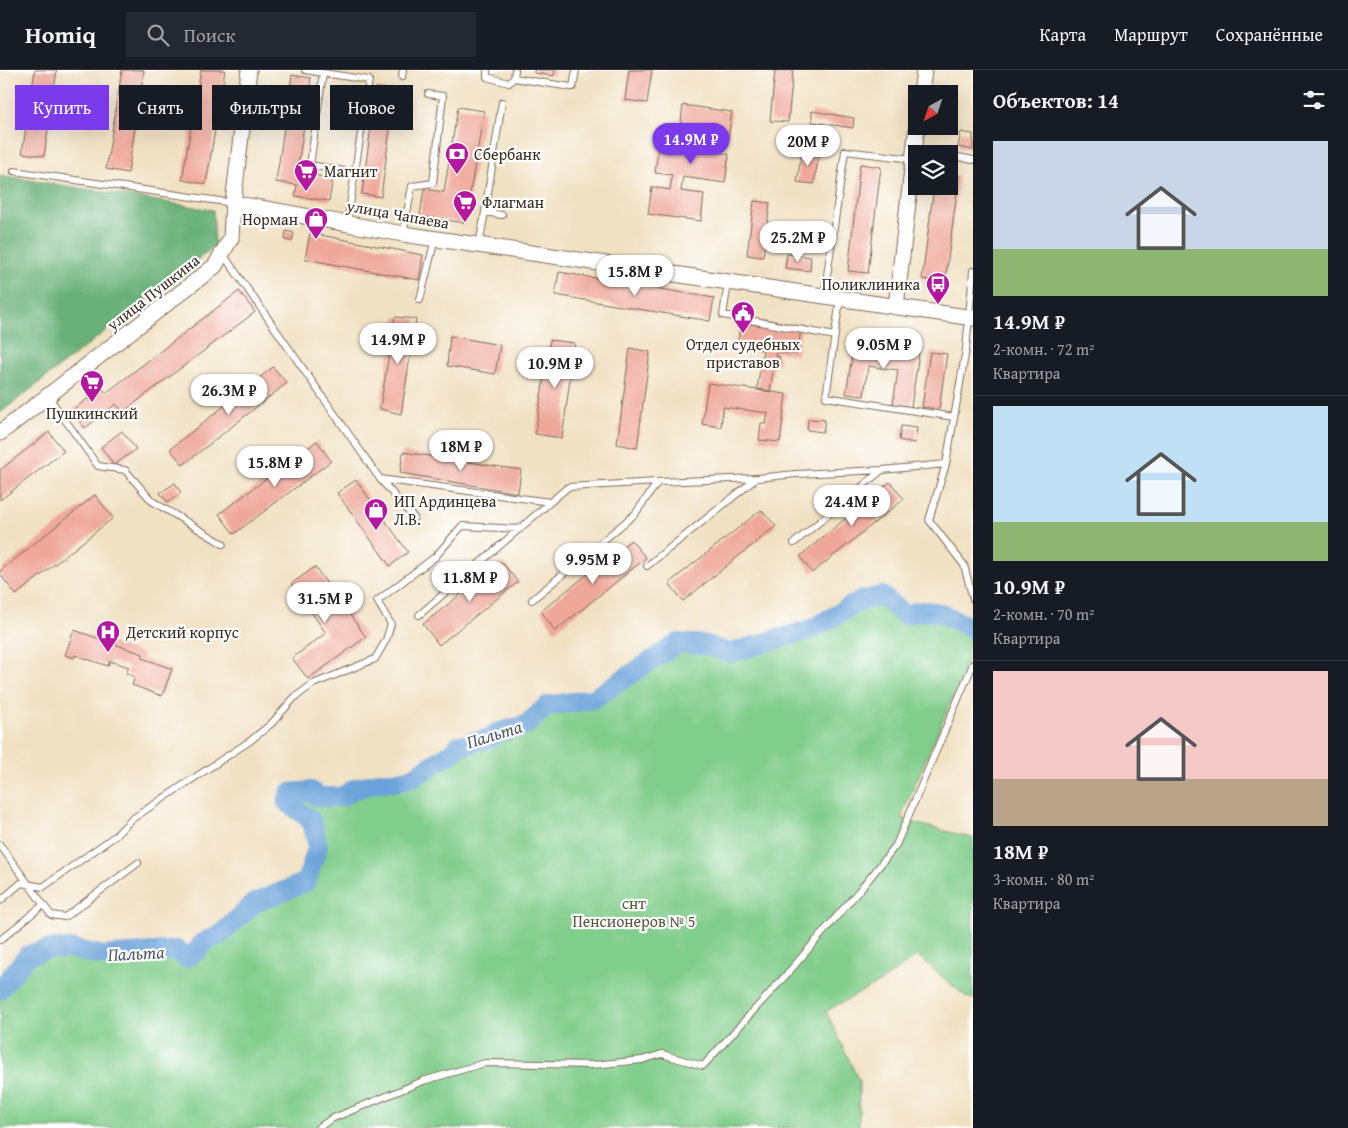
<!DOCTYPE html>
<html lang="ru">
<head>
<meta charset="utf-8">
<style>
	body { margin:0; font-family:"Gentium Book Plus",serif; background:#242831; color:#f1f3f6; height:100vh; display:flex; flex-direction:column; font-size:19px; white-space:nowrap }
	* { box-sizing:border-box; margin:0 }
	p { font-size:16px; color:#9ea1a6 }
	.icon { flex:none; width:28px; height:28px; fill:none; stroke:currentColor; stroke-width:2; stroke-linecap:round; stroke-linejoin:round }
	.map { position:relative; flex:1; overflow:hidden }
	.drawer { display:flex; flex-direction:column; background:#171b24; width:375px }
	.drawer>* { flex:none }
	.hud { position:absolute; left:15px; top:15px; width:475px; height:45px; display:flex; gap:10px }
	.needle { width:32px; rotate:220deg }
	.fabs { position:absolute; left:908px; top:15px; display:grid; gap:10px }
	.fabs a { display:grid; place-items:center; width:50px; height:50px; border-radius:0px; background:#171b24; box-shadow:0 5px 20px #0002; font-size:25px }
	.price { position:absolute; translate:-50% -42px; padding:0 11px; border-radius:18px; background:#fff; color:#222; font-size:16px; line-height:32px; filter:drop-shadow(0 1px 2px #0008) }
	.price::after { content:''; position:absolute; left:50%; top:30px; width:15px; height:11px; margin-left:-8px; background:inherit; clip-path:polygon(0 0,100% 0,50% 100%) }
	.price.active { background:#7c3aed; color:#fff }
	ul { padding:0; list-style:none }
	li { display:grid; align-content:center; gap:10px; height:265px; padding:0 20px }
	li+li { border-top:1px solid #363941 }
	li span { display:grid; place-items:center; height:155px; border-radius:0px; color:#555 }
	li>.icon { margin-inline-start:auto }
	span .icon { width:90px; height:90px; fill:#fffc; stroke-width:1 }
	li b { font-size:21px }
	h2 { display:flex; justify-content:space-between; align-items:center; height:60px; padding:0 20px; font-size:21px }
	.pill { padding:0 18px; border-radius:0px; background:#171b24; box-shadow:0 5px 20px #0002; font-size:18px; line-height:45px }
	.pill.active { background:#7c3aed; color:#fff }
	header { display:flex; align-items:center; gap:30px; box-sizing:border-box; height:70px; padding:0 25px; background:#171b24; border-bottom:1px solid #363941 }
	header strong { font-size:24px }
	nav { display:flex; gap:28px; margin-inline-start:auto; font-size:18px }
	.search { width:350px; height:45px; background:#242831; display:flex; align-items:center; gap:12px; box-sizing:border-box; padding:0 18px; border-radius:0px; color:#9ea1a6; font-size:19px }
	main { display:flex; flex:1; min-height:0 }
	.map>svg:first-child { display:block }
	.green { fill:#81cd8b; stroke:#5e7c54 }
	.forest { fill:#68b077; stroke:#526d4a }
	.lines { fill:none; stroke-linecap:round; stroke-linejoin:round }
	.river { stroke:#6ba2d9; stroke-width:20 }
	.building { fill:#efa79a }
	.service-casing { stroke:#7b6a58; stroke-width:8 }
	.tertiary-casing { stroke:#7b6a58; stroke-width:17 }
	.service { stroke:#fff; stroke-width:6 }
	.tertiary { stroke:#fff; stroke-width:15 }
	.labels { text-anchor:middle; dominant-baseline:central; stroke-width:4.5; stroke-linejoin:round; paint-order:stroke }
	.poi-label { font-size:16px; fill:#3b2a1e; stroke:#fff; text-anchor:start }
	.street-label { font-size:16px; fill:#3b2a1e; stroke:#fff }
	.park-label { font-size:16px; fill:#505b3f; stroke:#fff }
	.water-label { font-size:18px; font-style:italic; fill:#4e5a69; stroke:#fff }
</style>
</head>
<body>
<header>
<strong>Homiq</strong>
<div class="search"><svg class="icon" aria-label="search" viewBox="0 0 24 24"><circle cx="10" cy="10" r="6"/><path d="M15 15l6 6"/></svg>Поиск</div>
<nav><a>Карта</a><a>Маршрут</a><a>Сохранённые</a></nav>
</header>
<main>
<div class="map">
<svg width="973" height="1058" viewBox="0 0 973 1058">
	<rect width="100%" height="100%" fill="#fff"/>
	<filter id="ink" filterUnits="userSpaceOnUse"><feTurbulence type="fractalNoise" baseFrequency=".02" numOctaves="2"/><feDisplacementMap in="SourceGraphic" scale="10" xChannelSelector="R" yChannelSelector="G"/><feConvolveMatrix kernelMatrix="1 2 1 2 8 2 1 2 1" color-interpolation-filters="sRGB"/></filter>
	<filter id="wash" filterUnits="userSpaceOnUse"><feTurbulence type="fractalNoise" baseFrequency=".0096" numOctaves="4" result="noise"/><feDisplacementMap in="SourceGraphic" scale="20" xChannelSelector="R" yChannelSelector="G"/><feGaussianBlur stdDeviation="1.12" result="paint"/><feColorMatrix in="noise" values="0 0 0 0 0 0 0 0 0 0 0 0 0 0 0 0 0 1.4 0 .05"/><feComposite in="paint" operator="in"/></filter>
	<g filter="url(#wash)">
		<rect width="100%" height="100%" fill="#f1e1c3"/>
		<!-- green -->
		<path class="green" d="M 882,526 L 905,545 L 933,540 L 971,558 L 965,599 L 901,747 L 910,752 L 973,768 L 973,929 L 965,926 L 917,885 L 884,910 L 826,941 L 859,1011 L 859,1058 L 0,1058 L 0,919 L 28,885 L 49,879 L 73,879 L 103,886 L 178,880 L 186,887 L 198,880 L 202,873 L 221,864 L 254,833 L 306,811 L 318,776 L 311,750 L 287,732 L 290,723 L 311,721 L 319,727 L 341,727 L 354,719 L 379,712 L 394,712 L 412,708 L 454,681 L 459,675 L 469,675 L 471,672 L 488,669 L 496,663 L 526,655 L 547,636 L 593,629 L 678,573 L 706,575 L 731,583 L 812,559 L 860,531 Z"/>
		<!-- forest -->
		<path class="forest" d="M 0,105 L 213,140 L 215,176 L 0,343 Z"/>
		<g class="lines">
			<!-- river -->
			<path class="river" d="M 0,919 L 28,885 L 49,879 L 73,879 L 103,886 L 178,880 L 186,888 L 198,880 L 202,873 L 221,864 L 254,833 L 306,812 L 318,776 L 311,750 L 287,732 L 290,723 L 311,721 L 319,727 L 341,727 L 354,719 L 379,712 L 394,712 L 412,708 L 454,681 L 459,675 L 469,675 L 471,672 L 488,669 L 496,663 L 526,655 L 547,636 L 593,629 L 678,573 L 706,575 L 730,583 L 812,559 L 860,531 L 882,526 L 905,545 C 933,534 948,547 973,559"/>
		</g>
		<g id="blocks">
			<!-- building -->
			<path class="building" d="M 35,0 L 57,0 L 44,86 L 22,83 Z
				M 122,0 L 144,0 L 128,103 L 106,99 Z
				M 201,0 L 225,0 L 206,114 L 182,110 Z
				M 534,0 L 555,0 L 554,6 L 534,3 Z
				M 629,0 L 652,0 L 647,33 L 625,30 Z
				M 775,0 L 793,0 L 788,52 L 770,51 Z
				M 292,5 L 311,8 L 297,103 L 333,108 L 329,131 L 295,126 L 297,115 L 276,112 Z
				M 376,18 L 395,21 L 381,127 L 362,124 Z
				M 683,35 L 732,42 L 728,68 L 707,65 L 705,80 L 729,84 L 725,113 L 683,107 L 681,121 L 704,124 L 701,151 L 648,144 L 652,117 L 670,120 L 672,105 L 655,103 L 659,74 L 701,80 L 703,63 L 680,60 Z
				M 458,37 L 484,41 L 465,153 L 420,146 L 424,119 L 444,122 Z
				M 812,41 L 854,48 L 853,58 L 812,52 Z
				M 961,62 L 973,64 L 973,80 L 958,77 Z
				M 802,80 L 819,82 L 814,114 L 797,112 Z
				M 860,94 L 881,97 L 868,203 L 848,201 Z
				M 949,104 L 959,106 L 945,212 L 922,209 L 934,116 L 949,116 Z
				M 754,131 L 770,133 L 763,187 L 747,185 Z
				M 286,161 L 294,163 L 292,171 L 285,170 Z
				M 310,163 L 423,185 L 419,210 L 305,189 Z
				M 787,184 L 811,187 L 810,201 L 785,198 Z
				M 559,202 L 714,228 L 710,251 L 555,225 Z
				M 239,221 L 255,242 L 123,342 L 116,334 L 85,358 L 71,341 L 102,318 L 106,323 Z
				M 395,247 L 416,249 L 401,344 L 380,339 Z
				M 741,251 L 801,259 L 797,285 L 776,282 L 775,286 L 780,287 L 778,294 L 774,294 L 770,321 L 757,319 L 763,280 L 737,276 Z
				M 450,266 L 500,275 L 495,304 L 447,296 Z
				M 550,270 L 575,273 L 562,368 L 535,364 Z
				M 854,273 L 919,283 L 911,337 L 893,334 L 898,300 L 868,296 L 864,326 L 846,324 Z
				M 630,278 L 650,282 L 637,378 L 617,374 Z
				M 930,282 L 947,284 L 939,339 L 922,337 Z
				M 273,297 L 287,313 L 183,395 L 170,379 Z
				M 708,313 L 786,324 L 780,372 L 759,370 L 761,353 L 766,354 L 768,343 L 723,337 L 721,357 L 702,354 Z
				M 808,349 L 825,350 L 823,362 L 807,360 Z
				M 901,356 L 917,358 L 915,373 L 899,370 Z
				M 122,361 L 136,379 L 114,395 L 101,377 Z
				M 49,362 L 64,381 L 0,430 L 0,400 Z
				M 317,371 L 331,391 L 234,464 L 219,444 Z
				M 403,382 L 521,400 L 518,423 L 400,403 Z
				M 356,410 L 408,482 L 390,496 L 337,423 Z
				M 890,412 L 904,429 L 812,503 L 800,486 Z
				M 175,413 L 181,423 L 167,432 L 160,423 Z
				M 95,425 L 113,448 L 16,525 L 0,504 L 0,501 Z
				M 761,440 L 776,456 L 683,531 L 669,513 Z
				M 631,470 L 646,488 L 555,561 L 541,541 Z
				M 502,492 L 518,512 L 439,575 L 423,554 Z
				M 315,497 L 366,567 L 308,609 L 292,588 L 326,563 L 291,514 Z
				M 74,560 L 143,584 L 142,588 L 172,599 L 162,626 L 132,615 L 135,607 L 126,603 L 129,597 L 110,591 L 108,596 L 75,585 L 74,588 L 65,585 Z"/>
		</g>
	</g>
	<g filter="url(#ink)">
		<use href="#blocks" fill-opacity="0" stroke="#7b6a58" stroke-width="1"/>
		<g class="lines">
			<!-- service casing -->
			<g class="service-casing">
				<path id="service" d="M 305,0 L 323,3
					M 487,0 L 487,7 L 509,13 L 514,8
					M 515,0 L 514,8 L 571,17 L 573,17 L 576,0
					M 402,7 L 403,0
					M 915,79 L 940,84
					M 949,85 L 973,90
					M 14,101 L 233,133
					M 485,142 L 502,32
					M 347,154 L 369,10 L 323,3 L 310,95 L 355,103
					M 403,164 L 412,116 L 433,113 L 443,26 L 428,24
					M 479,175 L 485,142 L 502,145
					M 223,184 L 380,409 L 414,448
					M 728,213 L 723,245 L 835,266
					M 824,226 L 845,81 L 913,89
					M 840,229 L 826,327 L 954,347
					M 420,230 L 435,169
					M 48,326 L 98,396 L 125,400 L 152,431 L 223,474
					M 946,394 L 929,450 L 964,495 L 973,529
					M 380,409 L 550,432
					M 794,473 L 882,400 L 946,394 L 966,279 L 973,201
					M 647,496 L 757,408 L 796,404 L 882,400
					M 532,530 L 635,444 L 658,412 L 757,408
					M 419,545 L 568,417 L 658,412
					M 0,775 L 51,845 L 65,847 L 138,793
					M 0,831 L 21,813 L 43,817 L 115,766 L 132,749 L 250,671 L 271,654 L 294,628 L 313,614 L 375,589 L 386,570 L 391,554 L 377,531 L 435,487 L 462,456 L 520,459
					M 0,870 L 43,835
					M 318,1058 L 331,1049 L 423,1011 L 485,993 L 593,995 L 642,990 L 662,984 L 703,996 L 787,904 L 869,809 L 896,775 L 973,594"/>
			</g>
			<!-- tertiary casing -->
			<g class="tertiary-casing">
				<path id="tertiary" d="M 921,24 L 924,0
					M 233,133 L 403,164 L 973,248
					M 896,237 L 917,56
					M 0,363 L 215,196 L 231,168 L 233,133 L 249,0"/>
			</g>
			<!-- service -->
			<use href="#service" class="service"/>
			<!-- tertiary -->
			<use href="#tertiary" class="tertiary"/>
		</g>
	</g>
	<!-- icons -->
	<defs>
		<g id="bank-pin" transform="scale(1.25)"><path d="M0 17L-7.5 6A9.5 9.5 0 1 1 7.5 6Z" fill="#b5179e" stroke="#fff"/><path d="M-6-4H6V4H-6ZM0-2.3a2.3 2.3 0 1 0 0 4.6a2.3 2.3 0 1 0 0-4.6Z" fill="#fff"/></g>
		<g id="supermarket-pin" transform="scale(1.25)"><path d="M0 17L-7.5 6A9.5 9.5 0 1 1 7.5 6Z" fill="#b5179e" stroke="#fff"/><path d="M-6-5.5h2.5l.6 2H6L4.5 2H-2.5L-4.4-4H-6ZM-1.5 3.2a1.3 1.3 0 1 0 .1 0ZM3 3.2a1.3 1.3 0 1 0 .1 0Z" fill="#fff"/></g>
		<g id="shop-pin" transform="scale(1.25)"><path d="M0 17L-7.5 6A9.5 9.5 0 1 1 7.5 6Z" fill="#b5179e" stroke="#fff"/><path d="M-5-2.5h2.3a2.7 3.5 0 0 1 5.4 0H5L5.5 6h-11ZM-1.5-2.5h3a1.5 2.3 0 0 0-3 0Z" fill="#fff"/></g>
		<g id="bus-pin" transform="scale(1.25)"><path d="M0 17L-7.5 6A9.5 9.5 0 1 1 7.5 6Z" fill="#b5179e" stroke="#fff"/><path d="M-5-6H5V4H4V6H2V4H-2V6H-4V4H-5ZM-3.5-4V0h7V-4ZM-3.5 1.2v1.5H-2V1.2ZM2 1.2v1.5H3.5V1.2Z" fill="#fff"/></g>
		<g id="civic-pin" transform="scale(1.25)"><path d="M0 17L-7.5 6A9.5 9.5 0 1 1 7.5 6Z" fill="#b5179e" stroke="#fff"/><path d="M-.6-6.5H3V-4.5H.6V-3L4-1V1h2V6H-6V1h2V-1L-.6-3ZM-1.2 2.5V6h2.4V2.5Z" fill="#fff"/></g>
		<g id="hospital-pin" transform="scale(1.25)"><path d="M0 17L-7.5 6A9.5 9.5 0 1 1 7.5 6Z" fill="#b5179e" stroke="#fff"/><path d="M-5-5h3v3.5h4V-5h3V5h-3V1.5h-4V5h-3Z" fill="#fff"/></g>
	</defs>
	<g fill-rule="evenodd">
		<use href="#bank-pin" x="457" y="84"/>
		<use href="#supermarket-pin" x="306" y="101"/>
		<use href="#supermarket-pin" x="465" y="132"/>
		<use href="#shop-pin" x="316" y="149"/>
		<use href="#bus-pin" x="938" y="214"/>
		<use href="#civic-pin" x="743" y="243"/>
		<use href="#supermarket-pin" x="92" y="312"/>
		<use href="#shop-pin" x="376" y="440"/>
		<use href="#hospital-pin" x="108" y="562"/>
	</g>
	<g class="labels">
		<!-- poi labels -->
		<g class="poi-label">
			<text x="474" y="84">Сбербанк</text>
			<text x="324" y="101">Магнит</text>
			<text x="482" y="132">Флагман</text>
			<text x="298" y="149" text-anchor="end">Норман</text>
			<text x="920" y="214" text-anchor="end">Поликлиника</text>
			<text x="743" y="274" text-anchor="middle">Отдел судебных<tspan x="743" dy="18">приставов</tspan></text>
			<text x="92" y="343" text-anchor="middle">Пушкинский</text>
			<text x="394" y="431">ИП Ардинцева<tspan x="394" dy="18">Л.В.</tspan></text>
			<text x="126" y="562">Детский корпус</text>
		</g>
		<!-- street labels -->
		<g class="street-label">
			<text transform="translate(398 144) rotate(10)">улица Чапаева</text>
			<text transform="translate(153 222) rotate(-38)">улица Пушкина</text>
		</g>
		<!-- park labels -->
		<g class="park-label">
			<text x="634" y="833">снт<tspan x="634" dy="18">Пенсионеров № 5</tspan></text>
		</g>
		<!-- water labels -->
		<g class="water-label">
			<text transform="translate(494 664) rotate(-17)">Пальта</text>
			<text transform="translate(136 883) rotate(-3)">Пальта</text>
		</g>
	</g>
</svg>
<div class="fabs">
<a><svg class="needle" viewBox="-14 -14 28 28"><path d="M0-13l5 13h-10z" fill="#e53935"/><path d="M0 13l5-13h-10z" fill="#9ea1a6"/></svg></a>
<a><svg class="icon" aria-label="layers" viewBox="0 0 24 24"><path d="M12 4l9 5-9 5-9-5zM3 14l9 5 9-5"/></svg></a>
</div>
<b class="price active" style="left:691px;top:95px">14.9M ₽</b>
<b class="price" style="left:808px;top:97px">20M ₽</b>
<b class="price" style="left:798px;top:193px">25.2M ₽</b>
<b class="price" style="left:635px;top:227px">15.8M ₽</b>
<b class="price" style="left:398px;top:295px">14.9M ₽</b>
<b class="price" style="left:884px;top:300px">9.05M ₽</b>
<b class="price" style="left:555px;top:319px">10.9M ₽</b>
<b class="price" style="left:229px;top:346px">26.3M ₽</b>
<b class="price" style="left:461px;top:402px">18M ₽</b>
<b class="price" style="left:275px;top:418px">15.8M ₽</b>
<b class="price" style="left:852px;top:457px">24.4M ₽</b>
<b class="price" style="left:593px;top:515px">9.95M ₽</b>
<b class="price" style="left:470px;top:533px">11.8M ₽</b>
<b class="price" style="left:325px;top:554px">31.5M ₽</b>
<div class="hud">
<a class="pill active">Купить</a>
<a class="pill">Снять</a>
<a class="pill">Фильтры</a>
<a class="pill">Новое</a>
</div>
</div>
<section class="drawer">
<h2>Объектов: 14<svg class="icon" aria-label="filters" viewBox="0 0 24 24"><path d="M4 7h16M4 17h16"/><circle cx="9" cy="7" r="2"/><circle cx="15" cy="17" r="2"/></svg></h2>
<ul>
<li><span style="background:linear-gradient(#c9d6e8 70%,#8fb573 0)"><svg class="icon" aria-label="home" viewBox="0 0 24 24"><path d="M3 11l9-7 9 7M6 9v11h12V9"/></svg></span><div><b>14.9M ₽</b><p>2-комн. · 72 m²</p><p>Квартира</p></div></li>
<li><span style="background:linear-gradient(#bfe0f5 75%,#8fb573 0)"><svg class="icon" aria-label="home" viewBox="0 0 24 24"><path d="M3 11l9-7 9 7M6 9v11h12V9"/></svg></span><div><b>10.9M ₽</b><p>2-комн. · 70 m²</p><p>Квартира</p></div></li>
<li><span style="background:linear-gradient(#f6c9c9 70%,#b9a48a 0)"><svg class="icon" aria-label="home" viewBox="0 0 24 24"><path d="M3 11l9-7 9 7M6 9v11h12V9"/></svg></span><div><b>18M ₽</b><p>3-комн. · 80 m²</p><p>Квартира</p></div></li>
</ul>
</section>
</main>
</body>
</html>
